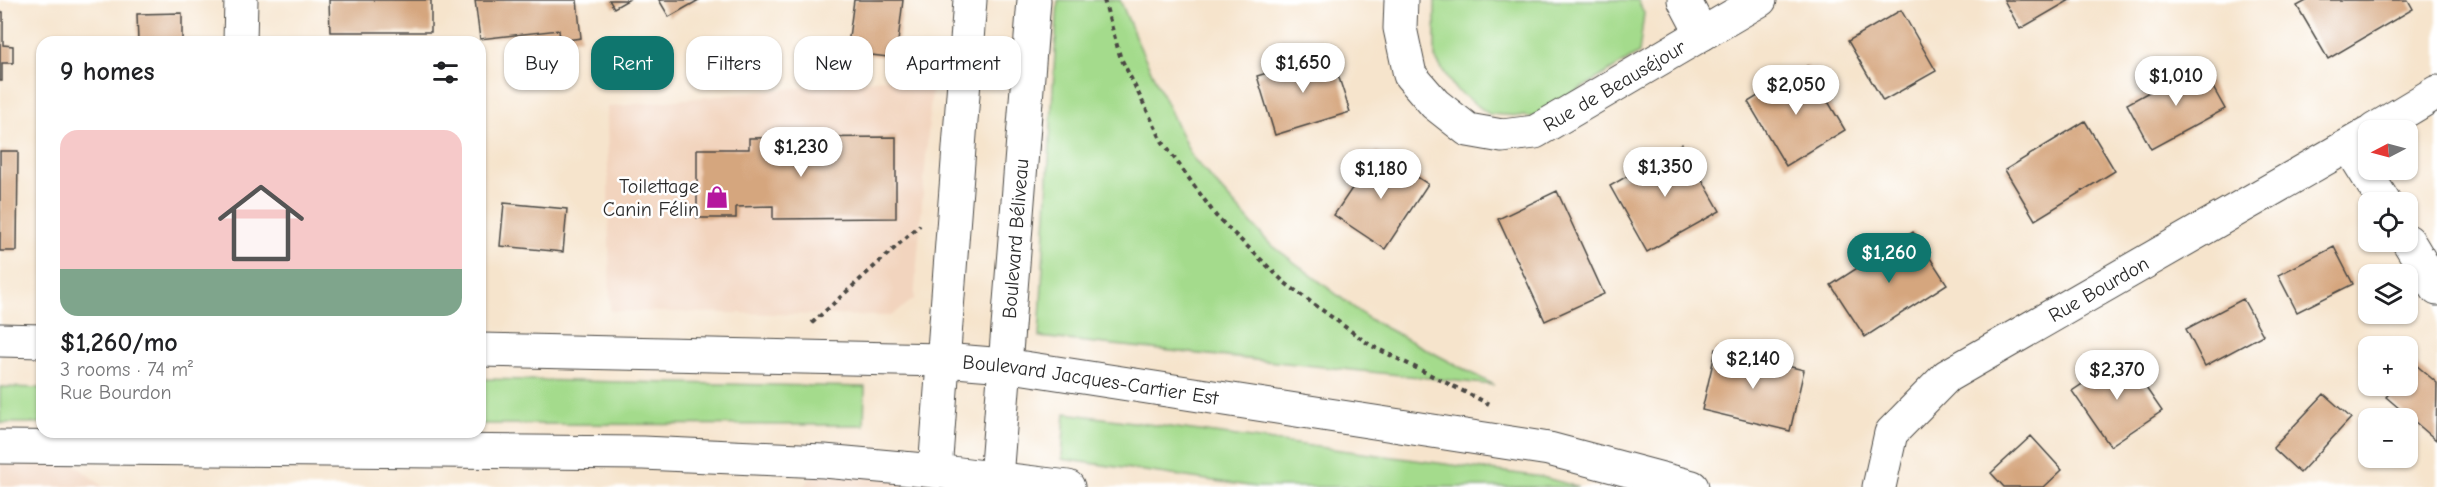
<!DOCTYPE html>
<html lang="en">
<head>
<meta charset="utf-8">
<style>
	body { margin:0; font-family:"Comic Neue",sans-serif; background:#f6f6f6; color:#202124; height:100vh; display:flex; flex-direction:column; font-size:22px; white-space:nowrap }
	* { box-sizing:border-box; margin:0 }
	p { font-size:20px; color:#757577 }
	.icon { flex:none; width:33px; height:33px; fill:none; stroke:currentColor; stroke-width:2; stroke-linecap:round; stroke-linejoin:round }
	.map { position:relative; flex:1; overflow:hidden }
	.sheet { position:absolute; left:36px; top:36px; width:450px; height:402px; display:flex; flex-direction:column; background:#fff; border-radius:18px; box-shadow:0 2px 4px #0004 }
	.sheet>* { flex:none }
	.banner { position:absolute; left:504px; top:36px; width:570px; height:54px; display:flex; gap:12px }
	.needle { width:39px; rotate:264deg }
	.controls { position:absolute; left:2358px; top:120px; display:grid; gap:12px }
	.controls a { display:grid; place-items:center; width:60px; height:60px; border-radius:12px; background:#fff; box-shadow:0 2px 4px #0004; font-size:30px }
	.price { position:absolute; translate:-50% -51px; padding:0 14px; border-radius:21px; background:#fff; color:#222; font-size:20px; line-height:39px; filter:drop-shadow(0 2px 3px #0008) }
	.price::after { content:''; position:absolute; left:50%; top:36px; width:18px; height:14px; margin-left:-9px; background:inherit; clip-path:polygon(0 0,100% 0,50% 100%) }
	.price.selected { background:#0f766e; color:#fff }
	ul { padding:0; list-style:none }
	li { display:grid; align-content:center; gap:12px; height:318px; padding:0 24px }
	li+li { border-top:2px solid #e0e0e0 }
	li span { display:grid; place-items:center; height:186px; border-radius:18px; color:#555 }
	li>.icon { margin-inline-start:auto }
	span .icon { width:108px; height:108px; fill:#fffc; stroke-width:1 }
	li b { font-size:26px }
	h2 { display:flex; justify-content:space-between; align-items:center; height:72px; padding:0 24px; font-size:26px }
	.tag { padding:0 21px; border-radius:18px; background:#fff; box-shadow:0 2px 4px #0004; font-size:21px; line-height:54px }
	.tag.selected { background:#0f766e; color:#fff }
	.map>svg:first-child { display:block }
	.built { fill:#f2d4be }
	.green { fill:#a4db8c; stroke:#68835c; stroke-width:1.5 }
	.building { fill:#d5a67e }
	.lines { fill:none; stroke-linecap:round; stroke-linejoin:round }
	.minor-casing { stroke:#494743; stroke-width:35 }
	.tertiary-casing { stroke:#494743; stroke-width:35 }
	.secondary-casing { stroke:#494743; stroke-width:35 }
	.path { stroke:#494743; stroke-width:4; stroke-dasharray:4.5 4.5; stroke-linecap:butt }
	.minor { stroke:#fff; stroke-width:33 }
	.tertiary { stroke:#fff; stroke-width:33 }
	.secondary { stroke:#fff; stroke-width:33 }
	.labels { text-anchor:middle; dominant-baseline:central; stroke-width:5; stroke-linejoin:round; paint-order:stroke }
	.street-label { font-size:20px; fill:#2b2b2b; stroke:#fff }
	.poi-label { font-size:20px; fill:#2b2b2b; stroke:#fff; text-anchor:end }
</style>
</head>
<body>
<div class="map">
<svg width="2437" height="487" viewBox="0 0 2437 487">
	<rect width="100%" height="100%" fill="#fff"/>
	<filter id="ink" filterUnits="userSpaceOnUse"><feTurbulence type="fractalNoise" baseFrequency=".0167" numOctaves="2"/><feDisplacementMap in="SourceGraphic" scale="12" xChannelSelector="R" yChannelSelector="G"/><feConvolveMatrix kernelMatrix="1 2 1 2 8 2 1 2 1" color-interpolation-filters="sRGB"/></filter>
	<filter id="wash" filterUnits="userSpaceOnUse"><feTurbulence type="fractalNoise" baseFrequency=".008" numOctaves="4" result="noise"/><feDisplacementMap in="SourceGraphic" scale="24" xChannelSelector="R" yChannelSelector="G"/><feGaussianBlur stdDeviation="1.35" result="paint"/><feColorMatrix in="noise" values="0 0 0 0 0 0 0 0 0 0 0 0 0 0 0 0 0 1.4 0 .05"/><feComposite in="paint" operator="in"/></filter>
	<g filter="url(#wash)">
		<rect width="100%" height="100%" fill="#f6e4cc"/>
		<!-- built -->
		<path class="built" d="M 933,74 L 914,299 L 891,316 L 610,311 L 607,107 Z
			M 0,447 L 54,447 L 103,487 L 0,487 Z
			M 824,461 L 1068,487 L 803,487 Z"/>
		<!-- green -->
		<path class="green" d="M 1058,0 L 1120,0 L 1138,43 L 1192,157 L 1269,243 L 1369,319 L 1494,385 L 1039,337 Z
			M 1435,0 L 1638,0 L 1644,13 L 1639,53 L 1535,117 L 1489,114 L 1455,89 L 1435,58 Z
			M 480,379 L 865,387 L 864,425 L 480,424 Z
			M 0,387 L 42,388 L 42,423 L 0,423 Z
			M 1065,413 L 1542,477 L 1579,487 L 1256,487 L 1062,459 Z"/>
		<g id="blocks">
			<!-- building -->
			<path class="building" d="M 329,0 L 431,0 L 431,32 L 330,32 Z
				M 475,0 L 577,0 L 581,38 L 560,41 L 559,30 L 480,39 Z
				M 609,0 L 628,0 L 614,8 Z
				M 659,0 L 699,0 L 669,17 Z
				M 854,0 L 903,0 L 896,58 L 847,52 Z
				M 2004,0 L 2070,0 L 2020,29 Z
				M 2308,0 L 2408,0 L 2413,9 L 2328,59 L 2297,6 Z
				M 1901,10 L 1936,71 L 1883,101 L 1848,41 Z
				M 0,12 L 3,12 L 3,45 L 13,46 L 13,63 L 2,63 L 2,81 L 0,81 Z
				M 182,13 L 182,42 L 138,42 L 137,14 Z
				M 1331,53 L 1350,112 L 1275,135 L 1257,76 Z
				M 2200,64 L 2225,109 L 2151,149 L 2127,104 Z
				M 1807,66 L 1845,130 L 1786,166 L 1748,102 Z
				M 2085,121 L 2115,171 L 2035,220 L 2005,170 Z
				M 896,137 L 896,218 L 773,219 L 773,206 L 736,207 L 736,218 L 697,218 L 697,149 L 749,149 L 749,138 Z
				M 1682,144 L 1720,211 L 1647,252 L 1610,186 Z
				M 0,151 L 18,151 L 17,251 L 0,251 Z
				M 1377,151 L 1428,184 L 1385,249 L 1334,215 Z
				M 1557,191 L 1604,294 L 1545,321 L 1498,219 Z
				M 504,203 L 567,209 L 563,252 L 500,246 Z
				M 1913,232 L 1947,284 L 1865,337 L 1831,285 Z
				M 2334,247 L 2353,284 L 2297,312 L 2278,275 Z
				M 2243,299 L 2263,335 L 2205,366 L 2186,329 Z
				M 1716,349 L 1804,370 L 1790,431 L 1702,410 Z
				M 2124,356 L 2162,411 L 2110,446 L 2072,391 Z
				M 2415,364 L 2437,383 L 2436,440 L 2386,397 L 2396,386 L 2408,386 L 2408,373 Z
				M 2324,394 L 2351,418 L 2300,473 L 2273,448 Z
				M 2031,436 L 2062,470 L 2044,487 L 2004,487 L 1991,473 Z"/>
		</g>
	</g>
	<g filter="url(#ink)">
		<use href="#blocks" fill-opacity="0" stroke="#494743" stroke-width="1.5"/>
		<g class="lines">
			<!-- minor casing -->
			<g class="minor-casing">
				<g id="minor">
					<path id="s1" d="M 1401,0 L 1400,28 L 1410,75 L 1435,104 L 1468,130 L 1502,136 L 1535,132 L 1760,0"/>
					<path d="M 1684,0 L 1702,34"/>
					<path d="M 240,42 L 241,0"/>
					<path d="M 2374,130 L 2437,92"/>
					<path d="M 2349,146 L 2384,202"/>
					<path d="M 2408,241 L 2437,289"/>
					<path id="s2" d="M 1879,487 L 1891,433 L 1947,376 L 2368,134"/>
				</g>
			</g>
			<!-- tertiary casing -->
			<g class="tertiary-casing">
				<g id="tertiary">
					<path d="M 935,471 L 970,0"/>
					<path id="s3" d="M 996,478 L 1034,0"/>
				</g>
			</g>
			<!-- secondary casing -->
			<g class="secondary-casing">
				<g id="secondary">
					<path d="M 0,340 L 42,341"/>
					<path id="s4" d="M 480,350 L 943,360 L 1005,365 L 1549,449 L 1692,487"/>
					<path d="M 0,447 L 643,453 L 824,461 L 935,471 L 1068,487"/>
				</g>
			</g>
			<!-- path -->
			<path class="path" d="M 1104,0 L 1120,56 L 1162,141 L 1216,216 L 1285,283 L 1370,345 L 1489,404
				M 812,323 L 920,225"/>
			<!-- minor -->
			<use href="#minor" class="minor"/>
			<!-- tertiary -->
			<use href="#tertiary" class="tertiary"/>
			<!-- secondary -->
			<use href="#secondary" class="secondary"/>
		</g>
	</g>
	<!-- icons -->
	<defs>
		<g id="shop-bare" transform="scale(1.8)"><path d="M-5-2.5h2.3a2.7 3.5 0 0 1 5.4 0H5L5.5 6h-11ZM-1.5-2.5h3a1.5 2.3 0 0 0-3 0Z" fill="#b5179e" stroke="#fff" stroke-width="2.5" paint-order="stroke"/></g>
	</defs>
	<g fill-rule="evenodd">
		<use href="#shop-bare" x="717" y="197"/>
	</g>
	<g class="labels">
		<!-- street labels -->
		<g class="street-label">
			<text stroke="none"><textPath href="#s1" startOffset="316">Rue de Beauséjour</textPath></text>
			<text stroke="none"><textPath href="#s3" startOffset="240">Boulevard Béliveau</textPath></text>
			<text stroke="none"><textPath href="#s2" startOffset="310">Rue Bourdon</textPath></text>
			<text stroke="none"><textPath href="#s4" startOffset="612">Boulevard Jacques-Cartier Est</textPath></text>
		</g>
		<!-- poi labels -->
		<g class="poi-label">
			<text x="699" y="186">Toilettage<tspan x="699" dy="23">Canin Félin</tspan></text>
		</g>
	</g>
</svg>
<div class="controls">
<a><svg class="needle" viewBox="-14 -14 28 28"><path d="M0-13l5 13h-10z" fill="#e53935"/><path d="M0 13l5-13h-10z" fill="#757577"/></svg></a>
<a><svg class="icon" aria-label="locate" viewBox="0 0 24 24"><circle cx="12" cy="12" r="6"/><path d="M12 2v4M12 18v4M2 12h4M18 12h4"/></svg></a>
<a><svg class="icon" aria-label="layers" viewBox="0 0 24 24"><path d="M12 4l9 5-9 5-9-5zM3 14l9 5 9-5"/></svg></a>
<a>+</a>
<a>−</a>
</div>
<b class="price" style="left:1303px;top:94px">$1,650</b>
<b class="price" style="left:2176px;top:107px">$1,010</b>
<b class="price" style="left:1796px;top:116px">$2,050</b>
<b class="price" style="left:801px;top:178px">$1,230</b>
<b class="price" style="left:1665px;top:198px">$1,350</b>
<b class="price" style="left:1381px;top:200px">$1,180</b>
<b class="price selected" style="left:1889px;top:284px">$1,260</b>
<b class="price" style="left:1753px;top:390px">$2,140</b>
<b class="price" style="left:2117px;top:401px">$2,370</b>
<div class="banner">
<a class="tag">Buy</a>
<a class="tag selected">Rent</a>
<a class="tag">Filters</a>
<a class="tag">New</a>
<a class="tag">Apartment</a>
</div>
<section class="sheet">
<h2>9 homes<svg class="icon" aria-label="filters" viewBox="0 0 24 24"><path d="M4 7h16M4 17h16"/><circle cx="9" cy="7" r="2"/><circle cx="15" cy="17" r="2"/></svg></h2>
<ul>
<li><span style="background:linear-gradient(#f6c9c9 75%,#7fa58c 0)"><svg class="icon" aria-label="home" viewBox="0 0 24 24"><path d="M3 11l9-7 9 7M6 9v11h12V9"/></svg></span><div><b>$1,260/mo</b><p>3 rooms · 74 m²</p><p>Rue Bourdon</p></div></li>
</ul>
</section>
</div>
</body>
</html>
